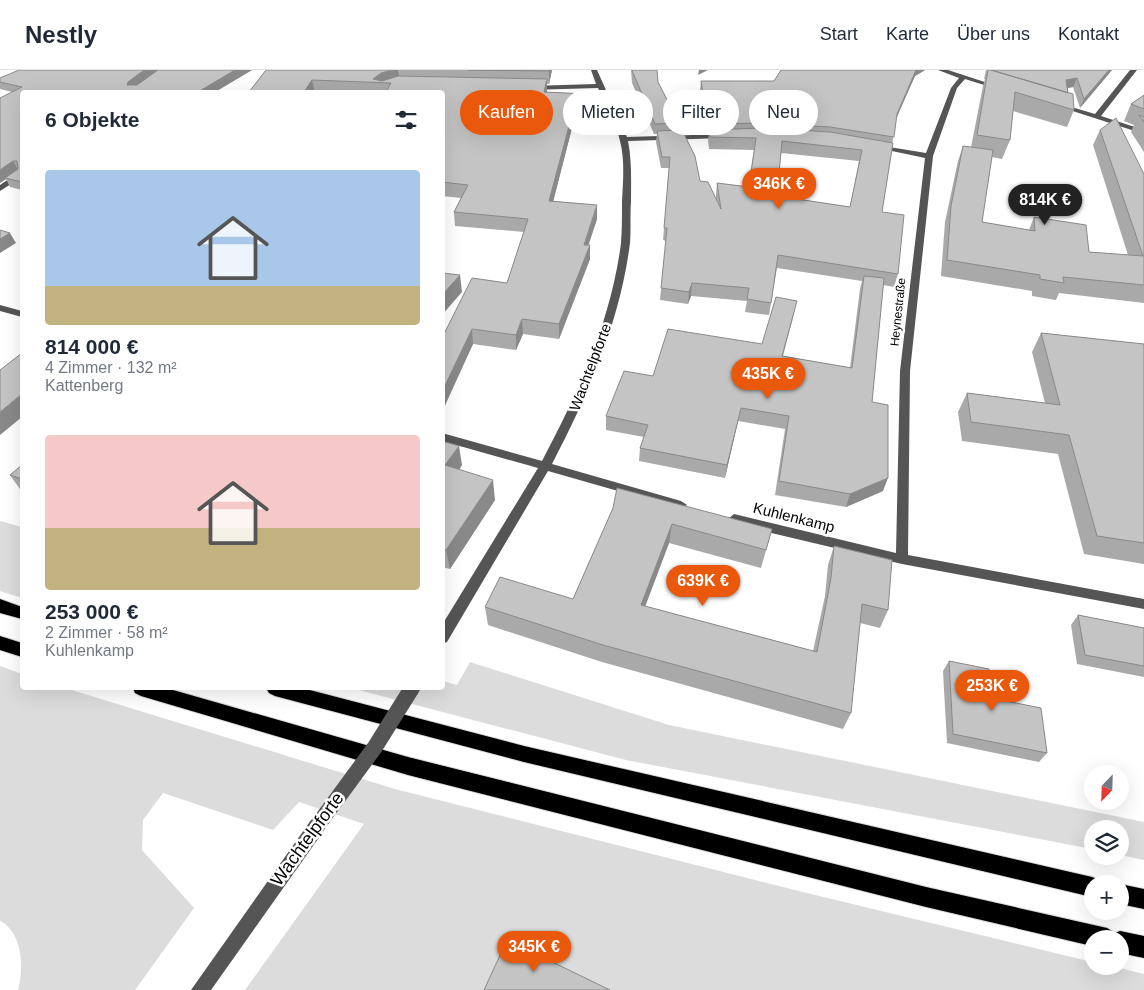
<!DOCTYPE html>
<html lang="de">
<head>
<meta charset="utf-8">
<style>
	body { margin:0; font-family:Helvetica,sans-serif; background:#f6f6f7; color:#1f2937; height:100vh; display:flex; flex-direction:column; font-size:19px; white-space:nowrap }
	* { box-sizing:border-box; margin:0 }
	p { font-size:16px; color:#747a83 }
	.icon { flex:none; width:28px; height:28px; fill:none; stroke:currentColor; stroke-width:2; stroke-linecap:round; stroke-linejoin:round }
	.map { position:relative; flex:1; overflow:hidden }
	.drawer { position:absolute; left:20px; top:20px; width:425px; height:600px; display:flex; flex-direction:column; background:#fff; border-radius:5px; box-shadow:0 5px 20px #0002 }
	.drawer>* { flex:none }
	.guide { position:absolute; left:460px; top:20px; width:475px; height:45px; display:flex; gap:10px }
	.needle { width:32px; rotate:203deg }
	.buttons { position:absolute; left:1084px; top:695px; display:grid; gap:10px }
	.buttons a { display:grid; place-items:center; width:45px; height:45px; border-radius:50%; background:#fff; box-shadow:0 5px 20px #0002; font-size:25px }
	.price { position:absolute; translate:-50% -42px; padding:0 11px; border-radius:18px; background:#ea580c; color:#fff; font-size:16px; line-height:32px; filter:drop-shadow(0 1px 2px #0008) }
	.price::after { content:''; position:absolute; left:50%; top:30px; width:15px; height:11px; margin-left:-8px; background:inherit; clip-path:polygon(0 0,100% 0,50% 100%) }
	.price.on { background:#222; color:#fff }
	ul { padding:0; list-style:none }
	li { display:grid; align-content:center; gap:10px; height:265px; padding:0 25px }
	li span { display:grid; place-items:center; height:155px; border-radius:5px; color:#555 }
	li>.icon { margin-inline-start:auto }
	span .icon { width:90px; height:90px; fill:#fffc; stroke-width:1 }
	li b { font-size:21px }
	h2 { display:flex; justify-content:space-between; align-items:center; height:60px; padding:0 25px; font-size:21px }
	.pill { padding:0 18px; border-radius:22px; background:#fff; box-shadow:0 5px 20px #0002; font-size:18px; line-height:45px }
	.pill.on { background:#ea580c; color:#fff }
	header { display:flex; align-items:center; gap:30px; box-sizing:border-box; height:70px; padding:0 25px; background:#fff; border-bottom:1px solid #e0e1e3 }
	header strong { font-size:24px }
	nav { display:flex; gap:28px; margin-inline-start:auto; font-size:18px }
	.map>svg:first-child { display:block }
	.green { fill:#dcdcdc }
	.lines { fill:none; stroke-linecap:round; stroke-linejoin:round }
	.highway-casing { stroke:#dbdbdb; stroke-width:2 }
	.minor { fill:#555; fill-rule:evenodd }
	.highway { fill:#000; fill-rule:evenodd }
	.minor-bridge { stroke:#555; stroke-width:16 }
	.wall { fill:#a9a9a9; fill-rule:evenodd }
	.shaded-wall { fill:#898989 }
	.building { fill:#c4c4c4; stroke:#898989; fill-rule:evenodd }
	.labels { text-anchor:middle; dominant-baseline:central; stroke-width:5; stroke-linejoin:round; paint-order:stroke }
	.far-street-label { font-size:12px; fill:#000; stroke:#fff }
	.street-label { font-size:15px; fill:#000; stroke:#fff }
	.near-street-label { font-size:18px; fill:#000; stroke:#fff }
</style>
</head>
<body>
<header>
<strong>Nestly</strong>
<nav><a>Start</a><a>Karte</a><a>Über uns</a><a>Kontakt</a></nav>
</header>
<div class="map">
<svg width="1144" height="920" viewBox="0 0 1144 920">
	<rect width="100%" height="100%" fill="#fff"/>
	<!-- green -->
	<path class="green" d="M 0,451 L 22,457 L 22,528 L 0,521 Z
		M 470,592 L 669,655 L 1144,752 L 1144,790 L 1120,785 L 1120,759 L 1092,759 L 1092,779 L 626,690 L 351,618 L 442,618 L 443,611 L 457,615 Z
		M 0,596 L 22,604 L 22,618 L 65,618 L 395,719 L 811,824 L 1092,892 L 1092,896 L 1112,896 L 1144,904 L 1144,920 L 245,920 L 364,754 L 299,732 L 273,760 L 163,723 L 143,750 L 142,780 L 194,838 L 135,920 L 18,920 C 24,899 23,862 0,851 Z"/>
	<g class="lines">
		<!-- highway casing -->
		<g class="highway-casing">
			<path id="highway" d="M 0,529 L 22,537 L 22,549 L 0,543 Z
				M 0,566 L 22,573 L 22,587 L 0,580 Z
				M 133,618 L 166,618 L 408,687 L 926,817 L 1107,858 L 1115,863 L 1120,861 L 1144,866 L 1144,888 L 1120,883 L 1120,869 L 1092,869 L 1092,876 L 926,837 L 408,705 L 141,626 L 135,623 Z
				M 266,618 L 302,618 L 524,676 L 1092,807 L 1099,810 L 1101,814 L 1092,814 L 1092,827 L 524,692 L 275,626 L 269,623 Z
				M 1120,814 L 1144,819 L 1144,839 L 1120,834 Z"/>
		</g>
		<!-- minor -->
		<path class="minor" d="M 591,0 L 597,0 L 627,67 L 725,64 L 729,66 L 725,68 L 628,71 C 632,91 631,112 631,132 C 630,145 631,160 630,173 C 620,252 588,325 552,394 L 681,431 L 687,435 L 681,439 L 548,401 L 447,572 L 442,574 L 442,555 L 538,398 L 442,371 L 442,363 L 542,391 C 578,323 611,251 621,173 C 622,160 622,145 622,131 C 623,112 625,90 620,71 C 616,53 606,35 598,18 L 530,20 L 527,18 L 530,16 L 596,14 Z
			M 938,0 L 948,0 L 1003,18 L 1000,20 L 965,9 L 957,18 L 933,86 L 910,301 L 908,485 L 1144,529 L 1144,539 L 902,494 L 734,454 L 728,449 L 734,444 L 896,483 L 900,301 L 925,88 L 873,77 L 877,75 L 926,83 L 951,18 L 959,8 Z
			M 1130,0 L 1137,0 L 1101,46 L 1144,60 L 1144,64 L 1054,35 L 1058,33 L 1095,44 Z
			M 19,102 L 22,102 L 22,107 L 0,121 L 0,115 Z
			M 0,235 L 22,241 L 22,247 L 0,241 Z
			M 317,748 L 323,750 L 325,756 L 323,762 L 211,920 L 191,920 L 311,750 Z"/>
		<!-- highway -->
		<use href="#highway" class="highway"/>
		<!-- minor-bridge -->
		<path class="minor-bridge" d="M 317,756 L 375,677 L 412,618"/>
	</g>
	<!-- wall -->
	<path class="wall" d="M 252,0 L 215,22 L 22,22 L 22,120 L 10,117 L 6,109 L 0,113 L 12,22 L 0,19 L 0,8 Z
		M 266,0 L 552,0 L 549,14 L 547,14 L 547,22 L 586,24 L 586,37 L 582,59 L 572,58 L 553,131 L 597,135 L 597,149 L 588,175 L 590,175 L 590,189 L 559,269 L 523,264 L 516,280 L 473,274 L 442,340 L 442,268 L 507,213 L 524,162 L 455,156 L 454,142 L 461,128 L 442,126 L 442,22 L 249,22 Z
		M 631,0 L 657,0 L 658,12 L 679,53 L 678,60 L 700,111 L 716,129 L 716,125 L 717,113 L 748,117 L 754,80 L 709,79 L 708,71 L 709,63 L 707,63 L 700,20 L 701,11 L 774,11 L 781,0 L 925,0 L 915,6 L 896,49 L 882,142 L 898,204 L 894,217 L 883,215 L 872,332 L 883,421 L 846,437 L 775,425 L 785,359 L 738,351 L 725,408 L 639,391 L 640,378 L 644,367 L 606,360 L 606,346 L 653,306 L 762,274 L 794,244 L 783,286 L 850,298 L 860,219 L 862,211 L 777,198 L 769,245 L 745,242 L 747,231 L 691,226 L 688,234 L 660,230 L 666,171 L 663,170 L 669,98 L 661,98 L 656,72 L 657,64 L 654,64 L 632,13 ZM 781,83 L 859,91 L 850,137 L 777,126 Z
		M 986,0 L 1112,0 L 1080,38 L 1073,17 L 1067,18 L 1068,23 L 1074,40 L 1067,57 L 1013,41 L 1010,70 L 1002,89 L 992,87 L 982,152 L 1029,160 L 1034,147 L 1089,182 L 1128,185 L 1093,75 L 1100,60 L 1144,104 L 1144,233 L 1059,223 L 1056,230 L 1032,226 L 1032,221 L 941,206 L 945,152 L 958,91 L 963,76 L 971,77 L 983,16 L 985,9 L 984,9 Z
		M 1144,25 L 1144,82 L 1131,62 L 1134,55 L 1124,51 L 1131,34 Z
		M 1041,263 L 1144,274 L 1144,494 L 1084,484 L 1058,384 L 962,371 L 958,342 L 967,323 L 1045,333 L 1032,282 Z
		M 442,371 L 462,395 L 459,400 L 495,430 L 450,499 L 442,497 Z
		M 22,395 L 22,422 L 10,405 Z
		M 613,438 L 772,459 L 761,498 L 669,473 L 645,536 L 813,581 L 825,526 L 828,495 L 834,476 L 888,540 L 880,558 L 860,553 L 851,643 L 843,659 L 602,592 L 488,555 L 485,537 L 573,529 Z
		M 1078,545 L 1144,558 L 1144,607 L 1077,594 L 1071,555 Z
		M 949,591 L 991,628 L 1047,683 L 1039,692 L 947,673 L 943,601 Z"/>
	<!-- shaded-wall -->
	<path class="shaded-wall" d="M 144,0 L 159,0 L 131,20 L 127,15 L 128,12 Z
		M 235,0 L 252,0 L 215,22 L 198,22 Z
		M 393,0 L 398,0 L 400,11 L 391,13 L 373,9 L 381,3 Z
		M 549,0 L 552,0 L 549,14 Z
		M 699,0 L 708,0 L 698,5 Z
		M 916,0 L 925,0 L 915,6 L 894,53 L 897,44 Z
		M 1109,0 L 1112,0 L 1080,38 L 1084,29 Z
		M 1077,8 L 1073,17 L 1063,19 L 1066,10 Z
		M 547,9 L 547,22 L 544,35 L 544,22 Z
		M 312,10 L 315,22 L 304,22 Z
		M 586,24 L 586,37 L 582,59 L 582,46 Z
		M 572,45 L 572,58 L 550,144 L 549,131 Z
		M 13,91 L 18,100 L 5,108 L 6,109 L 0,113 L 0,100 Z
		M 597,135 L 597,149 L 584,189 L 584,175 Z
		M 10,163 L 16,173 L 0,183 L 0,169 Z
		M 590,175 L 590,189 L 559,269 L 559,254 Z
		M 460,205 L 462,222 L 442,245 L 442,225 Z
		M 692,213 L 691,226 L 688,234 L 689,222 Z
		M 522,249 L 523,264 L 516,280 L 516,265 Z
		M 472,259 L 473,274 L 443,340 L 442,322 Z
		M 22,324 L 22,347 L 0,365 L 0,342 Z
		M 741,338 L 738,351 L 725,408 L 727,395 Z
		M 459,376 L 462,395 L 448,415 L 445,395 Z
		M 888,408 L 883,421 L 846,437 L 850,424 Z
		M 493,410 L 495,430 L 450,499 L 446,480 Z
		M 672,454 L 669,473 L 639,553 L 641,535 Z"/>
	<!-- building -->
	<path class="building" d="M 19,0 L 144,0 L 128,12 L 127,15 L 137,15 L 158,0 L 235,0 L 198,22 L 22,22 L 22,112 L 5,108 L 18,99 L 17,91 L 13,91 L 0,100 L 0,28 L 22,17 L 0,12 L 0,8 Z
		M 266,0 L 393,0 L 381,3 L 373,9 L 382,11 L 398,6 L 547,9 L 544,22 L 586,24 L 582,46 L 572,45 L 549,131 L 597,135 L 584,175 L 590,175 L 559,254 L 522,249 L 516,265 L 472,259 L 442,322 L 442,268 L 472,208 L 507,213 L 528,149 L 454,142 L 468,115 L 442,112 L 442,22 L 386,22 L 391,13 L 312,10 L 304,22 L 249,22 Z
		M 468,0 L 549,0 L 549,1 Z
		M 632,0 L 657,0 L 658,12 L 679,53 L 655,54 L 633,3 Z
		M 781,0 L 916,0 L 897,44 L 894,67 L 830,57 L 761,53 L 708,54 L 701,11 L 774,11 Z
		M 988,0 L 991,0 L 1073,24 L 1074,40 L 1015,22 L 1010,70 L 977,65 Z
		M 991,0 L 1109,0 L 1084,29 L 1077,8 L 1066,10 L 1068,23 Z
		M 1144,25 L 1144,39 L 1131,34 Z
		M 1139,45 L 1144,47 L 1144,52 Z
		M 1116,48 L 1144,104 L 1144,215 L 1063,207 L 1064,213 L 1040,209 L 1040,205 L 947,190 L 951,136 L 963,76 L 993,80 L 982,152 L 1035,161 L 1034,147 L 1086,155 L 1089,182 L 1143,186 L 1100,60 Z
		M 761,58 L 830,62 L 893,73 L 882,142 L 904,145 L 898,204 L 778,185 L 771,233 L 747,229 L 749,218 L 692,213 L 689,222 L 661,218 L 667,158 L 664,158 L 670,87 L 662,87 L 657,61 L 682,60 L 695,86 L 700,111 L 708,112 L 721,139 L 717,113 L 749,117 L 756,68 L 710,67 L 709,60 ZM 782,71 L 862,80 L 850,137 L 777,126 Z
		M 0,160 L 10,163 L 0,169 Z
		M 442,203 L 460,205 L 442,225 Z
		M 864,206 L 884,208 L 872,332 L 888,335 L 888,408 L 850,424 L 779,411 L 789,346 L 741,338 L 727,395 L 640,378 L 648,355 L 606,346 L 624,301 L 653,306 L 668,259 L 762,274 L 776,227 L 797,231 L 782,286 L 852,298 Z
		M 1041,263 L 1144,274 L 1144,473 L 1097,466 L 1069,365 L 971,352 L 967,323 L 1060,335 Z
		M 22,283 L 22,324 L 0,342 L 0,300 Z
		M 442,371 L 459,376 L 445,395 L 493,410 L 446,480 L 442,479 Z
		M 22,395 L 22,409 L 10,405 Z
		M 617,418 L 772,459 L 766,480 L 672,454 L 641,535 L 817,582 L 831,508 L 834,476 L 892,490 L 888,540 L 862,534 L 851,643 L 603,575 L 485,537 L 500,507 L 573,529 L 613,438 Z
		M 1078,545 L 1144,558 L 1144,596 L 1085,585 Z
		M 949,591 L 989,599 L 991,628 L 1041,638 L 1047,683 L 953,664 Z
		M 507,870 L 610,920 L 484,920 Z"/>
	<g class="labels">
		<!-- far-street labels -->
		<g class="far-street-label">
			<text transform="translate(898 242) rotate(-84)">Heynestraße</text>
		</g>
		<!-- street labels -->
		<g class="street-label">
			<text transform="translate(590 297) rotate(-69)">Wachtelpforte</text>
			<text transform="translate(794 447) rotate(14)">Kuhlenkamp</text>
		</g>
		<!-- near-street labels -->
		<g class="near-street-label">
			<text transform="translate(307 769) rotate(-54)">Wachtelpforte</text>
		</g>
	</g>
</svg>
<div class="buttons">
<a><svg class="needle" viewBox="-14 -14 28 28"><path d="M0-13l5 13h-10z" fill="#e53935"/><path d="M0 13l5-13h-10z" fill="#747a83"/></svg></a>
<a><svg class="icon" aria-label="layers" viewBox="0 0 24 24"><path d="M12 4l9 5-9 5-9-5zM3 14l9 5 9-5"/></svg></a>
<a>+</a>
<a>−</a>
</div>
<b class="price" style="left:779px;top:140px">346K €</b>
<b class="price on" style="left:1045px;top:156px">814K €</b>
<b class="price" style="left:768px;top:330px">435K €</b>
<b class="price" style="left:703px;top:537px">639K €</b>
<b class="price" style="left:992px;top:642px">253K €</b>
<b class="price" style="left:534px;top:903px">345K €</b>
<div class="guide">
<a class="pill on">Kaufen</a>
<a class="pill">Mieten</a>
<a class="pill">Filter</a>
<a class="pill">Neu</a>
</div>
<section class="drawer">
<h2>6 Objekte<svg class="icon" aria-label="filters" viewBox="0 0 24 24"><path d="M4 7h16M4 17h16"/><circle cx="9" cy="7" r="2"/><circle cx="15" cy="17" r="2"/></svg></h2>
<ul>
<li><span style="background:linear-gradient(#a9c7e8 75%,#c2b280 0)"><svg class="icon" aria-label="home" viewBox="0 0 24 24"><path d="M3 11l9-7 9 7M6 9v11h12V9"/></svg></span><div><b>814 000 €</b><p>4 Zimmer · 132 m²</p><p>Kattenberg</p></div></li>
<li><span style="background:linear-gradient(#f6c9c9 60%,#c2b280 0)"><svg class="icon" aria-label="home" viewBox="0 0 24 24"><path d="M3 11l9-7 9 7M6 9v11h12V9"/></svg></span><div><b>253 000 €</b><p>2 Zimmer · 58 m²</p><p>Kuhlenkamp</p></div></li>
</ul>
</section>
</div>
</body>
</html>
